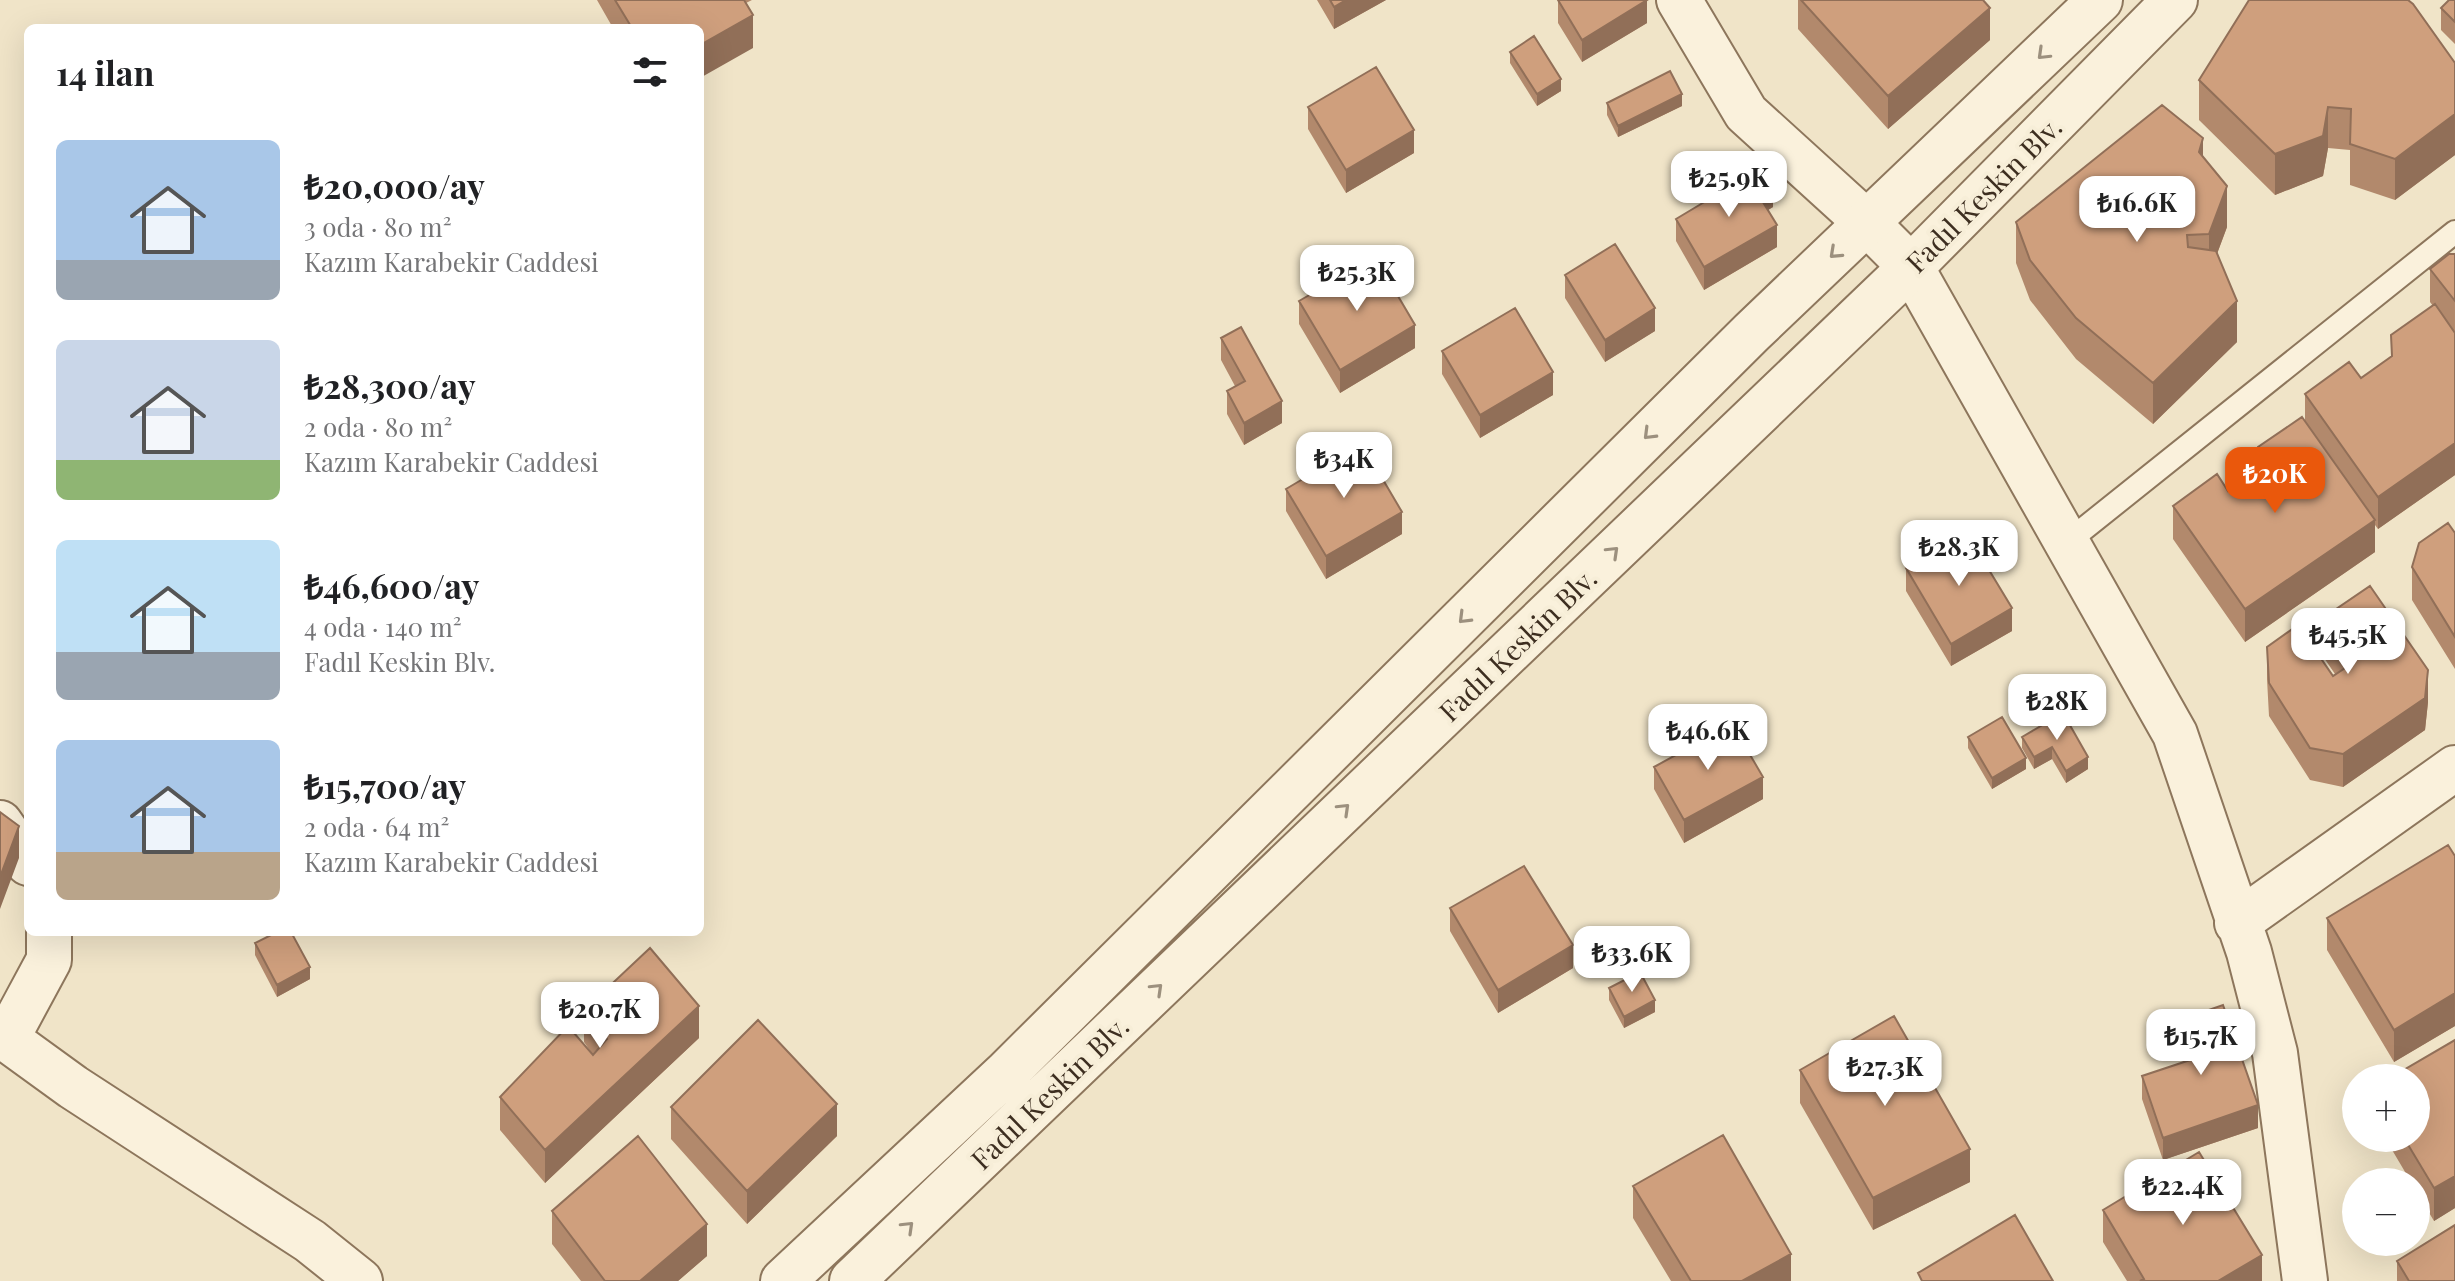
<!DOCTYPE html>
<html lang="tr">
<head>
<meta charset="utf-8">
<style>
	body { margin:0; font-family:"Playfair Display",serif; background:#f6f6f6; color:#202124; height:100vh; display:flex; flex-direction:column; font-size:30px; white-space:nowrap }
	* { box-sizing:border-box; margin:0 }
	p { font-size:26px; color:#757577 }
	.icon { flex:none; width:44px; height:44px; fill:none; stroke:currentColor; stroke-width:2; stroke-linecap:round; stroke-linejoin:round }
	.map { position:relative; flex:1; overflow:hidden }
	.sheet { position:absolute; left:24px; top:24px; width:680px; height:912px; display:flex; flex-direction:column; background:#fff; border-radius:12px; box-shadow:0 8px 32px #0002 }
	.sheet>* { flex:none }
	.tools { position:absolute; left:2342px; top:1064px; display:grid; gap:16px }
	.tools a { display:grid; place-items:center; width:88px; height:88px; border-radius:50%; background:#fff; box-shadow:0 8px 32px #0002; font-size:40px }
	.price { position:absolute; translate:-50% -68px; padding:0 18px; border-radius:16px; background:#fff; color:#222; font-size:26px; line-height:52px; filter:drop-shadow(0 2px 4px #0008) }
	.price::after { content:''; position:absolute; left:50%; top:48px; width:24px; height:18px; margin-left:-12px; background:inherit; clip-path:polygon(0 0,100% 0,50% 100%) }
	.price.current { background:#ea580c; color:#fff }
	ul { padding:0; list-style:none }
	li { display:flex; align-items:center; gap:24px; height:200px; padding:0 32px }
	li span { display:grid; place-items:center; flex:none; width:224px; height:160px; border-radius:12px; color:#555 }
	li>.icon { margin-inline-start:auto }
	span .icon { width:96px; height:96px; fill:#fffc; stroke-width:1 }
	li b { font-size:34px }
	h2 { display:flex; justify-content:space-between; align-items:center; height:96px; padding:0 32px; font-size:34px }
	.map>svg:first-child { display:block }
	.lines { fill:none; stroke-linecap:round; stroke-linejoin:round }
	.service-casing { stroke:#8d765c; stroke-width:26 }
	.minor-casing { stroke:#8d765c; stroke-width:48 }
	.tertiary-casing { stroke:#8d765c; stroke-width:48 }
	.service { stroke:#faf1dc; stroke-width:22 }
	.minor { stroke:#faf1dc; stroke-width:44 }
	.tertiary { stroke:#faf1dc; stroke-width:44 }
	.wall { fill:#b2896c }
	.shaded-wall { fill:#916f58 }
	.building { fill:#cf9f7d; stroke:#916f58; stroke-width:2 }
	.oneway { stroke:#9c907e }
	.labels { text-anchor:middle; dominant-baseline:central; stroke-width:8; stroke-linejoin:round; paint-order:stroke }
	.street-label { font-size:28px; fill:#3d2e20; stroke:#f7eed8 }
</style>
</head>
<body>
<div class="map">
<svg width="2455" height="1281" viewBox="0 0 2455 1281">
	<rect width="100%" height="100%" fill="#f0e4c8"/>
	<g class="lines">
		<!-- service casing -->
		<g class="service-casing">
			<path id="service" d="M 2066,543 L 2455,232"/>
		</g>
		<!-- minor casing -->
		<g class="minor-casing">
			<path id="minor" d="M 1679,0 L 1746,113 L 1867,223 L 1911,267 L 2175,734 L 2249,952 L 2275,1053 L 2305,1281
				M 0,823 L 28,863
				M 2237,923 L 2455,768
				M 0,1034 L 73,1087 L 310,1241 L 360,1281
				M 7,1038 L 49,960 L 49,932"/>
		</g>
		<!-- tertiary casing -->
		<g class="tertiary-casing">
			<path id="tertiary" d="M 783,1281 L 1007,1072 L 1752,332 L 2100,0
				M 852,1281 L 1911,267 L 2175,0"/>
		</g>
		<!-- service -->
		<use href="#service" class="service"/>
		<!-- minor -->
		<use href="#minor" class="minor"/>
		<!-- tertiary -->
		<use href="#tertiary" class="tertiary"/>
	</g>
	<!-- wall -->
	<path class="wall" d="M 597,0 L 752,0 L 746,3 L 753,48 L 700,28 L 613,28 Z
		M 1317,0 L 1386,0 L 1334,29 Z
		M 1558,0 L 1647,23 L 1582,62 L 1558,23 Z
		M 1798,0 L 1983,0 L 1990,40 L 1888,129 L 1798,29 Z
		M 2455,0 L 2455,44 L 2441,30 L 2441,8 Z
		M 1510,52 L 1561,91 L 1537,106 L 1510,63 Z
		M 2455,63 L 2455,155 L 2395,200 L 2350,185 L 2350,150 L 2328,148 L 2323,176 L 2275,195 L 2199,120 L 2199,80 Z
		M 1607,103 L 1682,106 L 1618,137 L 1607,115 Z
		M 1308,107 L 1414,153 L 1346,193 L 1308,129 Z
		M 2203,156 L 2227,227 L 2217,254 L 2237,342 L 2153,424 L 2076,359 L 2030,300 L 2016,263 L 2016,222 Z
		M 1773,207 L 1768,210 L 1777,247 L 1704,290 L 1676,241 L 1676,219 Z
		M 2455,254 L 2455,475 L 2378,529 L 2375,525 L 2375,552 L 2245,642 L 2173,539 L 2173,506 L 2228,491 L 2258,470 L 2258,447 L 2305,420 L 2305,394 L 2361,378 L 2391,357 L 2391,335 L 2433,306 L 2430,302 L 2430,269 Z
		M 1565,275 L 1655,331 L 1605,362 L 1565,298 Z
		M 1299,301 L 1415,348 L 1340,393 L 1299,324 Z
		M 1221,338 L 1282,423 L 1244,445 L 1227,414 L 1227,391 L 1235,386 L 1221,360 Z
		M 1442,351 L 1553,395 L 1480,438 L 1442,374 Z
		M 1286,489 L 1402,534 L 1326,579 L 1286,511 Z
		M 2455,533 L 2455,669 L 2412,600 L 2412,567 Z
		M 1906,568 L 2012,631 L 1951,666 L 1906,591 Z
		M 2320,620 L 2428,702 L 2425,730 L 2343,787 L 2310,780 L 2269,716 L 2267,679 L 2267,647 L 2333,676 L 2335,674 L 2320,652 Z
		M 2063,713 L 2088,769 L 2066,783 L 2052,759 L 2034,769 L 2022,748 L 2022,737 Z
		M 1968,737 L 2026,769 L 1992,789 L 1968,748 Z
		M 1654,767 L 1763,799 L 1684,843 L 1654,789 Z
		M 2455,856 L 2455,1026 L 2394,1062 L 2327,950 L 2327,918 Z
		M 1450,908 L 1573,968 L 1498,1013 L 1450,931 Z
		M 255,943 L 310,979 L 277,997 L 255,955 Z
		M 1609,988 L 1655,1012 L 1624,1028 L 1609,1000 Z
		M 584,1010 L 699,1038 L 545,1183 L 500,1130 L 500,1097 L 593,1055 L 584,1042 Z
		M 2177,1021 L 2258,1128 L 2163,1160 L 2142,1099 L 2142,1076 L 2183,1062 L 2177,1044 Z
		M 2455,1040 L 2455,1208 L 2434,1221 L 2416,1191 L 2416,1182 L 2411,1182 L 2385,1138 L 2416,1138 Z
		M 1800,1070 L 1970,1182 L 1873,1230 L 1800,1103 Z
		M 671,1107 L 837,1136 L 747,1224 L 671,1139 Z
		M 1633,1186 L 1791,1281 L 1671,1281 L 1633,1218 Z
		M 2103,1210 L 2262,1281 L 2127,1281 L 2103,1242 Z
		M 552,1211 L 707,1256 L 678,1281 L 581,1281 L 552,1244 Z
		M 2397,1261 L 2455,1281 L 2397,1281 Z"/>
	<!-- shaded-wall -->
	<path class="shaded-wall" d="M 1346,0 L 1386,0 L 1334,29 L 1334,7 Z
		M 1647,0 L 1647,23 L 1582,62 L 1582,40 Z
		M 1990,8 L 1990,40 L 1888,129 L 1888,96 Z
		M 753,15 L 753,48 L 700,78 L 700,45 Z
		M 1561,79 L 1561,91 L 1537,106 L 1537,94 Z
		M 1682,94 L 1682,106 L 1618,137 L 1618,126 Z
		M 2328,107 L 2328,148 L 2323,176 L 2275,195 L 2275,154 Z
		M 2455,114 L 2455,155 L 2395,200 L 2395,159 Z
		M 1414,130 L 1414,153 L 1346,193 L 1346,170 Z
		M 2203,138 L 2203,178 L 2199,152 Z
		M 1773,184 L 1773,207 L 1758,216 L 1758,194 Z
		M 2227,186 L 2227,227 L 2209,275 L 2209,234 Z
		M 1777,225 L 1777,247 L 1704,290 L 1704,267 Z
		M 2237,301 L 2237,342 L 2153,424 L 2153,383 Z
		M 1655,308 L 1655,331 L 1605,362 L 1605,340 Z
		M 1415,325 L 1415,348 L 1340,393 L 1340,370 Z
		M 1553,372 L 1553,395 L 1480,438 L 1480,415 Z
		M 1282,401 L 1282,423 L 1244,445 L 1244,423 Z
		M 2455,443 L 2455,475 L 2378,529 L 2378,497 Z
		M 1402,512 L 1402,534 L 1326,579 L 1326,556 Z
		M 2375,520 L 2375,552 L 2245,642 L 2245,609 Z
		M 2012,608 L 2012,631 L 1951,666 L 1951,644 Z
		M 2428,670 L 2428,702 L 2425,730 L 2343,787 L 2343,754 Z
		M 2052,747 L 2052,759 L 2034,769 L 2034,757 Z
		M 2088,757 L 2088,769 L 2066,783 L 2066,771 Z
		M 2026,758 L 2026,769 L 1992,789 L 1992,778 Z
		M 1763,777 L 1763,799 L 1684,843 L 1684,820 Z
		M 19,826 L 19,858 L 0,909 L 0,877 Z
		M 1573,945 L 1573,968 L 1498,1013 L 1498,990 Z
		M 310,967 L 310,979 L 277,997 L 277,985 Z
		M 2455,993 L 2455,1026 L 2394,1062 L 2394,1030 Z
		M 1655,1000 L 1655,1012 L 1624,1028 L 1624,1017 Z
		M 699,1006 L 699,1038 L 545,1183 L 545,1150 Z
		M 837,1104 L 837,1136 L 747,1224 L 747,1191 Z
		M 2258,1105 L 2258,1128 L 2163,1160 L 2163,1138 Z
		M 1970,1149 L 1970,1182 L 1873,1230 L 1873,1198 Z
		M 2455,1176 L 2455,1208 L 2434,1221 L 2434,1188 Z
		M 707,1224 L 707,1256 L 678,1281 L 640,1281 Z
		M 1791,1254 L 1791,1281 L 1742,1281 Z
		M 2262,1255 L 2262,1281 L 2218,1281 Z"/>
	<!-- building -->
	<path class="building" d="M 615,0 L 744,0 L 753,15 L 700,45 L 700,28 L 632,28 Z
		M 1330,0 L 1346,0 L 1334,7 Z
		M 1558,0 L 1647,0 L 1582,40 Z
		M 1801,0 L 1983,0 L 1990,8 L 1888,96 Z
		M 2249,0 L 2408,0 L 2413,4 L 2455,63 L 2455,114 L 2395,159 L 2350,144 L 2351,109 L 2328,107 L 2323,136 L 2275,154 L 2199,80 Z
		M 2449,0 L 2455,0 L 2455,22 L 2441,8 Z
		M 1534,36 L 1561,79 L 1537,94 L 1510,52 Z
		M 1376,67 L 1414,130 L 1346,170 L 1308,107 Z
		M 1670,71 L 1682,94 L 1618,126 L 1607,103 Z
		M 2162,105 L 2203,138 L 2199,152 L 2227,186 L 2209,234 L 2187,235 L 2188,247 L 2216,251 L 2237,301 L 2153,383 L 2076,318 L 2030,260 L 2016,222 Z
		M 1763,167 L 1773,184 L 1758,194 L 1777,225 L 1704,267 L 1676,219 Z
		M 1615,244 L 1655,308 L 1605,340 L 1565,275 Z
		M 2449,254 L 2455,254 L 2455,301 L 2430,269 Z
		M 1375,257 L 1415,325 L 1340,370 L 1299,301 Z
		M 2435,304 L 2455,333 L 2455,443 L 2378,497 L 2305,394 L 2349,362 L 2361,378 L 2392,356 L 2391,335 Z
		M 1515,308 L 1553,372 L 1480,415 L 1442,351 Z
		M 1241,327 L 1282,401 L 1244,423 L 1227,391 L 1245,381 L 1221,338 Z
		M 2302,417 L 2375,520 L 2245,609 L 2173,506 L 2217,474 L 2228,491 L 2260,469 L 2258,447 Z
		M 1362,444 L 1402,512 L 1326,556 L 1286,489 Z
		M 2448,523 L 2455,533 L 2455,637 L 2412,567 L 2419,543 Z
		M 1966,532 L 2012,608 L 1951,644 L 1906,568 Z
		M 2370,586 L 2428,670 L 2425,698 L 2343,754 L 2310,748 L 2269,683 L 2267,647 L 2298,625 L 2333,676 L 2351,664 L 2320,620 Z
		M 2063,713 L 2088,757 L 2066,771 L 2052,747 L 2034,757 L 2022,737 Z
		M 2002,717 L 2026,758 L 1992,778 L 1968,737 Z
		M 1732,724 L 1763,777 L 1684,820 L 1654,767 Z
		M 0,812 L 19,826 L 0,877 Z
		M 2448,845 L 2455,856 L 2455,993 L 2394,1030 L 2327,918 Z
		M 1524,866 L 1573,945 L 1498,990 L 1450,908 Z
		M 277,932 L 291,932 L 310,967 L 277,985 L 255,943 Z
		M 650,948 L 699,1006 L 545,1150 L 500,1097 L 568,1026 L 593,1055 L 607,1039 L 584,1010 Z
		M 1640,972 L 1655,1000 L 1624,1017 L 1609,988 Z
		M 2223,1005 L 2258,1105 L 2163,1138 L 2142,1076 L 2190,1060 L 2177,1021 Z
		M 1894,1016 L 1970,1149 L 1873,1198 L 1800,1070 Z
		M 758,1020 L 837,1104 L 747,1191 L 671,1107 Z
		M 2455,1040 L 2455,1176 L 2434,1188 L 2404,1138 L 2416,1138 L 2416,1078 L 2390,1078 Z
		M 1723,1135 L 1791,1254 L 1742,1281 L 1691,1281 L 1633,1186 Z
		M 638,1136 L 707,1224 L 640,1281 L 605,1281 L 552,1211 Z
		M 2199,1152 L 2262,1255 L 2218,1281 L 2140,1281 L 2144,1279 L 2103,1210 Z
		M 2015,1215 L 2053,1281 L 1922,1281 L 1918,1273 Z
		M 2455,1225 L 2455,1281 L 2409,1281 L 2397,1261 Z"/>
	<!-- one-way arrows -->
	<defs><path id="oneway-chevron" d="M-2-3.5L2.5 0L-2 3.5" fill="none" stroke-width="1.6" stroke-linecap="round" stroke-linejoin="round" transform="scale(2)"/></defs>
	<g class="oneway">
		<use href="#oneway-chevron" transform="translate(2043 54) rotate(136)"/>
		<use href="#oneway-chevron" transform="translate(1835 253) rotate(137)"/>
		<use href="#oneway-chevron" transform="translate(1649 434) rotate(135)"/>
		<use href="#oneway-chevron" transform="translate(1613 552) rotate(-44)"/>
		<use href="#oneway-chevron" transform="translate(1464 618) rotate(135)"/>
		<use href="#oneway-chevron" transform="translate(1344 809) rotate(-44)"/>
		<use href="#oneway-chevron" transform="translate(1157 989) rotate(-44)"/>
		<use href="#oneway-chevron" transform="translate(908 1227) rotate(-44)"/>
	</g>
	<g class="labels">
		<!-- street labels -->
		<g class="street-label">
			<text transform="translate(1983 194) rotate(-45)">Fadıl Keskin Blv.</text>
			<text transform="translate(1517 644) rotate(-44)">Fadıl Keskin Blv.</text>
			<text transform="translate(1049 1092) rotate(-44)">Fadıl Keskin Blv.</text>
		</g>
	</g>
</svg>
<div class="tools">
<a>+</a>
<a>−</a>
</div>
<b class="price" style="left:1729px;top:219px">₺25.9K</b>
<b class="price" style="left:2137px;top:244px">₺16.6K</b>
<b class="price" style="left:1357px;top:313px">₺25.3K</b>
<b class="price" style="left:1344px;top:500px">₺34K</b>
<b class="price current" style="left:2275px;top:515px">₺20K</b>
<b class="price" style="left:1959px;top:588px">₺28.3K</b>
<b class="price" style="left:2348px;top:676px">₺45.5K</b>
<b class="price" style="left:2057px;top:742px">₺28K</b>
<b class="price" style="left:1708px;top:772px">₺46.6K</b>
<b class="price" style="left:1632px;top:994px">₺33.6K</b>
<b class="price" style="left:600px;top:1050px">₺20.7K</b>
<b class="price" style="left:2201px;top:1077px">₺15.7K</b>
<b class="price" style="left:1885px;top:1108px">₺27.3K</b>
<b class="price" style="left:2183px;top:1227px">₺22.4K</b>
<section class="sheet">
<h2>14 ilan<svg class="icon" aria-label="filters" viewBox="0 0 24 24"><path d="M4 7h16M4 17h16"/><circle cx="9" cy="7" r="2"/><circle cx="15" cy="17" r="2"/></svg></h2>
<ul>
<li><span style="background:linear-gradient(#a9c7e8 75%,#9aa5b1 0)"><svg class="icon" aria-label="home" viewBox="0 0 24 24"><path d="M3 11l9-7 9 7M6 9v11h12V9"/></svg></span><div><b>₺20,000/ay</b><p>3 oda · 80 m²</p><p>Kazım Karabekir Caddesi</p></div></li>
<li><span style="background:linear-gradient(#c9d6e8 75%,#8fb573 0)"><svg class="icon" aria-label="home" viewBox="0 0 24 24"><path d="M3 11l9-7 9 7M6 9v11h12V9"/></svg></span><div><b>₺28,300/ay</b><p>2 oda · 80 m²</p><p>Kazım Karabekir Caddesi</p></div></li>
<li><span style="background:linear-gradient(#bfe0f5 70%,#9aa5b1 0)"><svg class="icon" aria-label="home" viewBox="0 0 24 24"><path d="M3 11l9-7 9 7M6 9v11h12V9"/></svg></span><div><b>₺46,600/ay</b><p>4 oda · 140 m²</p><p>Fadıl Keskin Blv.</p></div></li>
<li><span style="background:linear-gradient(#a9c7e8 70%,#b9a48a 0)"><svg class="icon" aria-label="home" viewBox="0 0 24 24"><path d="M3 11l9-7 9 7M6 9v11h12V9"/></svg></span><div><b>₺15,700/ay</b><p>2 oda · 64 m²</p><p>Kazım Karabekir Caddesi</p></div></li>
</ul>
</section>
</div>
</body>
</html>
